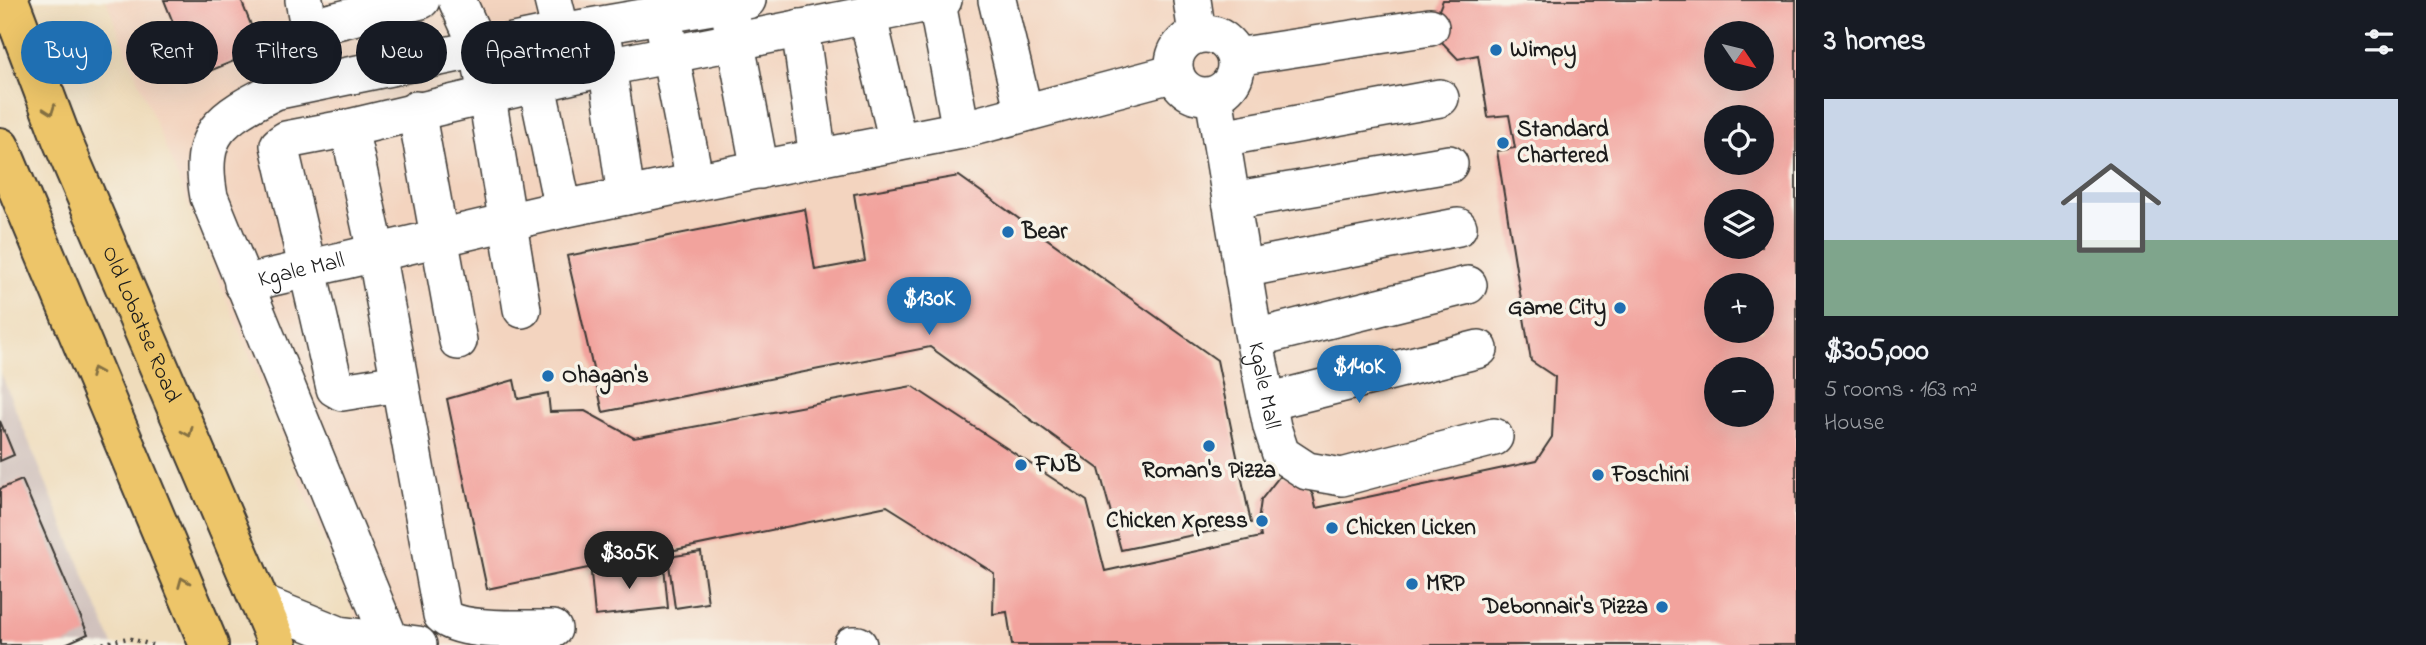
<!DOCTYPE html>
<html lang="en">
<head>
<meta charset="utf-8">
<style>
	body { margin:0; font-family:"Indie Flower",sans-serif; background:#242831; color:#f1f3f6; height:100vh; display:flex; flex-direction:column; font-size:26px; white-space:nowrap }
	* { box-sizing:border-box; margin:0 }
	p { font-size:23px; color:#9ea1a6 }
	.icon { flex:none; width:38px; height:38px; fill:none; stroke:currentColor; stroke-width:2; stroke-linecap:round; stroke-linejoin:round }
	.map { position:relative; flex:1; overflow:hidden }
	.details { display:flex; flex-direction:column; background:#171b24; width:630px }
	.details>* { flex:none }
	.guide { position:absolute; left:21px; top:21px; width:665px; height:63px; display:flex; gap:14px }
	.needle { width:46px; rotate:125deg }
	.fabs { position:absolute; left:1704px; top:21px; display:grid; gap:14px }
	.fabs a { display:grid; place-items:center; width:70px; height:70px; border-radius:50%; background:#171b24; box-shadow:0 7px 28px #0002; font-size:35px }
	.price { position:absolute; translate:-50% -60px; padding:0 16px; border-radius:24px; background:#1f6fb2; color:#fff; font-size:23px; line-height:46px; filter:drop-shadow(0 2px 4px #0008) }
	.price::after { content:''; position:absolute; left:50%; top:42px; width:21px; height:16px; margin-left:-10px; background:inherit; clip-path:polygon(0 0,100% 0,50% 100%) }
	.price.active { background:#222; color:#fff }
	ul { padding:0; list-style:none }
	li { display:grid; align-content:center; gap:14px; height:371px; padding:0 28px }
	li+li { border-top:2px solid #363941 }
	li span { display:grid; place-items:center; height:217px; border-radius:0px; color:#555 }
	li>.icon { margin-inline-start:auto }
	span .icon { width:126px; height:126px; fill:#fffc; stroke-width:1 }
	li b { font-size:30px }
	h2 { display:flex; justify-content:space-between; align-items:center; height:84px; padding:0 28px; font-size:30px }
	.chip { padding:0 24px; border-radius:32px; background:#171b24; box-shadow:0 7px 28px #0002; font-size:24px; line-height:63px }
	.chip.active { background:#1f6fb2; color:#fff }
	main { display:flex; flex:1; min-height:0 }
	.map>svg:first-child { display:block }
	.built { fill:#f3d4bf; fill-rule:evenodd }
	.industrial { fill:#cfc0bb }
	.building { fill:#f2a39d; fill-rule:evenodd }
	.lines { fill:none; stroke-linecap:round; stroke-linejoin:round }
	.minor-casing { stroke:#3c3934; stroke-width:40 }
	.highway-casing { stroke:#3c3934; stroke-width:42 }
	.path { stroke:#3c3934; stroke-width:4.5; stroke-dasharray:2 5; stroke-linecap:butt }
	.minor { stroke:#fff; stroke-width:37 }
	.highway { stroke:#edc569; stroke-width:38 }
	.oneway { stroke:#847042 }
	.poi-dot { fill:#1f6fb2; stroke:#f7f3e8; stroke-width:2.5 }
	.labels { text-anchor:middle; dominant-baseline:central; stroke-width:7; stroke-linejoin:round; paint-order:stroke }
	.poi-label { font-size:23px; font-weight:bold; fill:#1c1c1c; stroke:#f7f3e8; text-anchor:start }
	.street-label { font-size:23px; fill:#1c1c1c; stroke:#f7f3e8 }
</style>
</head>
<body>
<main>
<div class="map">
<svg width="1796" height="645" viewBox="0 0 1796 645">
	<rect width="100%" height="100%" fill="#f7f3e8"/>
	<filter id="ink" filterUnits="userSpaceOnUse"><feTurbulence type="fractalNoise" baseFrequency=".0143" numOctaves="2"/><feDisplacementMap in="SourceGraphic" scale="14" xChannelSelector="R" yChannelSelector="G"/><feConvolveMatrix kernelMatrix="1 2 1 2 8 2 1 2 1" color-interpolation-filters="sRGB"/></filter>
	<filter id="wash" filterUnits="userSpaceOnUse"><feTurbulence type="fractalNoise" baseFrequency=".00686" numOctaves="4" result="noise"/><feDisplacementMap in="SourceGraphic" scale="28" xChannelSelector="R" yChannelSelector="G"/><feGaussianBlur stdDeviation="1.57" result="paint"/><feColorMatrix in="noise" values="0 0 0 0 0 0 0 0 0 0 0 0 0 0 0 0 0 1.4 0 .05"/><feComposite in="paint" operator="in"/></filter>
	<g filter="url(#wash)">
		<rect width="100%" height="100%" fill="#efdcbb"/>
		<!-- built -->
		<path class="built" d="M 106,0 L 1796,0 L 1796,645 L 366,645 ZM 1717,33 L 1762,33 L 1762,79 L 1717,79 ZM 1717,117 L 1762,117 L 1762,163 L 1717,163 ZM 1717,201 L 1762,201 L 1762,247 L 1717,247 ZM 1717,285 L 1762,285 L 1762,331 L 1717,331 ZM 1717,369 L 1762,369 L 1762,415 L 1717,415 Z"/>
		<!-- industrial -->
		<path class="industrial" d="M 0,372 L 113,645 L 0,645 Z"/>
		<g id="blocks">
			<!-- building -->
			<path class="building" d="M 164,0 L 241,0 L 261,50 L 195,77 Z
				M 1443,0 L 1796,0 L 1796,645 L 1012,645 L 1007,612 L 993,614 L 994,573 L 887,506 L 487,589 L 447,399 L 514,380 L 518,399 L 548,393 L 550,412 L 585,411 L 634,438 L 912,386 L 1087,501 L 1105,571 L 1261,537 L 1258,522 L 1261,500 L 1279,477 L 1293,476 L 1306,485 L 1313,495 L 1316,508 L 1536,461 L 1552,437 L 1555,377 L 1531,361 L 1497,151 L 1515,148 L 1509,115 L 1488,117 L 1478,55 L 1458,59 L 1438,38 L 1435,20 ZM 1717,33 L 1762,33 L 1762,79 L 1717,79 ZM 1717,117 L 1762,117 L 1762,163 L 1717,163 ZM 1717,201 L 1762,201 L 1762,247 L 1717,247 ZM 1717,285 L 1762,285 L 1762,331 L 1717,331 ZM 1717,369 L 1762,369 L 1762,415 L 1717,415 Z
				M 959,176 L 1217,360 L 1251,523 L 1121,550 L 1099,469 L 930,347 L 603,412 L 567,256 L 805,209 L 815,270 L 865,261 L 854,194 Z
				M 0,421 L 14,455 L 0,461 Z
				M 22,480 L 88,634 L 63,645 L 0,645 L 0,489 Z
				M 701,552 L 708,603 L 675,608 L 668,557 Z
				M 664,566 L 668,608 L 595,616 L 591,573 Z"/>
		</g>
	</g>
	<g filter="url(#ink)">
		<use href="#blocks" fill-opacity="0" stroke="#3c3934" stroke-width="2"/>
		<g class="lines">
			<!-- minor casing -->
			<g class="minor-casing">
				<g id="minor">
					<path d="M 304,0 L 308,21 L 316,26 L 421,0"/>
					<path d="M 457,0 L 479,49 L 522,309"/>
					<path d="M 553,0 L 561,32"/>
					<path d="M 997,0 L 1024,113"/>
					<path d="M 1192,0 L 1197,34"/>
					<path d="M 937,3 L 961,130"/>
					<path d="M 867,14 L 898,142"/>
					<path d="M 731,18 L 760,170"/>
					<path d="M 800,28 L 818,158"/>
					<path d="M 666,33 L 695,182 L 961,130 L 1175,73"/>
					<circle cx="1205" cy="65" r="31"/>
					<path d="M 604,44 L 626,196"/>
					<path d="M 1236,57 L 1430,27"/>
					<path d="M 532,61 L 563,209"/>
					<path id="s1" d="M 1214,96 L 1253,333 L 1272,427 L 1281,454 L 1307,471 L 1342,477 L 1494,437"/>
					<path d="M 416,110 L 458,341"/>
					<path d="M 349,128 L 376,252 L 442,615 C 461,634 525,628 553,629"/>
					<path d="M 1221,138 L 1440,98"/>
					<path d="M 1231,201 L 1449,164"/>
					<path d="M 1242,269 L 1458,227"/>
					<path id="s2" d="M 243,284 L 563,209 L 695,182"/>
					<path d="M 1255,338 L 1468,285"/>
					<path d="M 399,383 L 342,392 L 335,388 L 279,145 L 286,140 L 349,128 L 607,67 L 943,0"/>
					<path d="M 1267,402 L 1479,349"/>
					<path d="M 262,604 L 339,635 L 418,645"/>
					<path d="M 392,645 L 209,197 C 197,132 221,118 275,91 L 561,32 L 747,0"/>
					<path d="M 852,645 L 858,645"/>
				</g>
			</g>
			<!-- highway casing -->
			<g class="highway-casing">
				<g id="highway">
					<path id="s3" d="M 9,0 L 62,140 L 278,645"/>
					<path d="M 0,147 L 209,645"/>
				</g>
			</g>
			<!-- path -->
			<path class="path" d="M 96,645 L 128,638 L 152,645"/>
			<!-- minor -->
			<use href="#minor" class="minor"/>
			<!-- highway -->
			<use href="#highway" class="highway"/>
		</g>
		<!-- one-way arrows -->
		<defs><path id="oneway-chevron" d="M-2-3.5L2.5 0L-2 3.5" fill="none" stroke-width="1.6" stroke-linecap="round" stroke-linejoin="round" transform="scale(1.75)"/></defs>
		<g class="oneway">
			<use href="#oneway-chevron" transform="translate(50 110) rotate(70)"/>
			<use href="#oneway-chevron" transform="translate(95 372) rotate(-113)"/>
			<use href="#oneway-chevron" transform="translate(188 432) rotate(67)"/>
			<use href="#oneway-chevron" transform="translate(183 582) rotate(-112)"/>
		</g>
	</g>
	<!-- markers -->
	<g class="poi-dot">
		<circle cx="1496" cy="50" r="7"/>
		<circle cx="1503" cy="143" r="7"/>
		<circle cx="1008" cy="232" r="7"/>
		<circle cx="1620" cy="308" r="7"/>
		<circle cx="548" cy="376" r="7"/>
		<circle cx="1209" cy="446" r="7"/>
		<circle cx="1021" cy="465" r="7"/>
		<circle cx="1598" cy="475" r="7"/>
		<circle cx="1262" cy="521" r="7"/>
		<circle cx="1332" cy="528" r="7"/>
		<circle cx="1412" cy="584" r="7"/>
		<circle cx="1662" cy="607" r="7"/>
	</g>
	<g class="labels">
		<!-- poi labels -->
		<g class="poi-label">
			<text x="1510" y="50">Wimpy</text>
			<text x="1517" y="130">Standard<tspan x="1517" dy="26">Chartered</tspan></text>
			<text x="1022" y="232">Bear</text>
			<text x="1606" y="308" text-anchor="end">Game City</text>
			<text x="562" y="376">Ohagan's</text>
			<text x="1035" y="465">FNB</text>
			<text x="1209" y="471" text-anchor="middle">Roman's Pizza</text>
			<text x="1612" y="475">Foschini</text>
			<text x="1248" y="521" text-anchor="end">Chicken Xpress</text>
			<text x="1346" y="528">Chicken Licken</text>
			<text x="1426" y="584">MRP</text>
			<text x="1648" y="607" text-anchor="end">Debonnair's Pizza</text>
		</g>
		<!-- street labels -->
		<g class="street-label">
			<text stroke="none"><textPath href="#s2" startOffset="60">Kgale Mall</textPath></text>
			<text stroke="none"><textPath href="#s3" startOffset="350">Old Lobatse Road</textPath></text>
			<text stroke="none"><textPath href="#s1" startOffset="294">Kgale Mall</textPath></text>
		</g>
	</g>
</svg>
<div class="fabs">
<a><svg class="needle" viewBox="-14 -14 28 28"><path d="M0-13l5 13h-10z" fill="#e53935"/><path d="M0 13l5-13h-10z" fill="#9ea1a6"/></svg></a>
<a><svg class="icon" aria-label="locate" viewBox="0 0 24 24"><circle cx="12" cy="12" r="6"/><path d="M12 2v4M12 18v4M2 12h4M18 12h4"/></svg></a>
<a><svg class="icon" aria-label="layers" viewBox="0 0 24 24"><path d="M12 4l9 5-9 5-9-5zM3 14l9 5 9-5"/></svg></a>
<a>+</a>
<a>−</a>
</div>
<b class="price" style="left:929px;top:337px">$130K</b>
<b class="price" style="left:1359px;top:405px">$140K</b>
<b class="price active" style="left:629px;top:591px">$305K</b>
<div class="guide">
<a class="chip active">Buy</a>
<a class="chip">Rent</a>
<a class="chip">Filters</a>
<a class="chip">New</a>
<a class="chip">Apartment</a>
</div>
</div>
<section class="details">
<h2>3 homes<svg class="icon" aria-label="filters" viewBox="0 0 24 24"><path d="M4 7h16M4 17h16"/><circle cx="9" cy="7" r="2"/><circle cx="15" cy="17" r="2"/></svg></h2>
<ul>
<li><span style="background:linear-gradient(#c9d6e8 65%,#7fa58c 0)"><svg class="icon" aria-label="home" viewBox="0 0 24 24"><path d="M3 11l9-7 9 7M6 9v11h12V9"/></svg></span><div><b>$305,000</b><p>5 rooms · 163 m²</p><p>House</p></div></li>
</ul>
</section>
</main>
</body>
</html>
